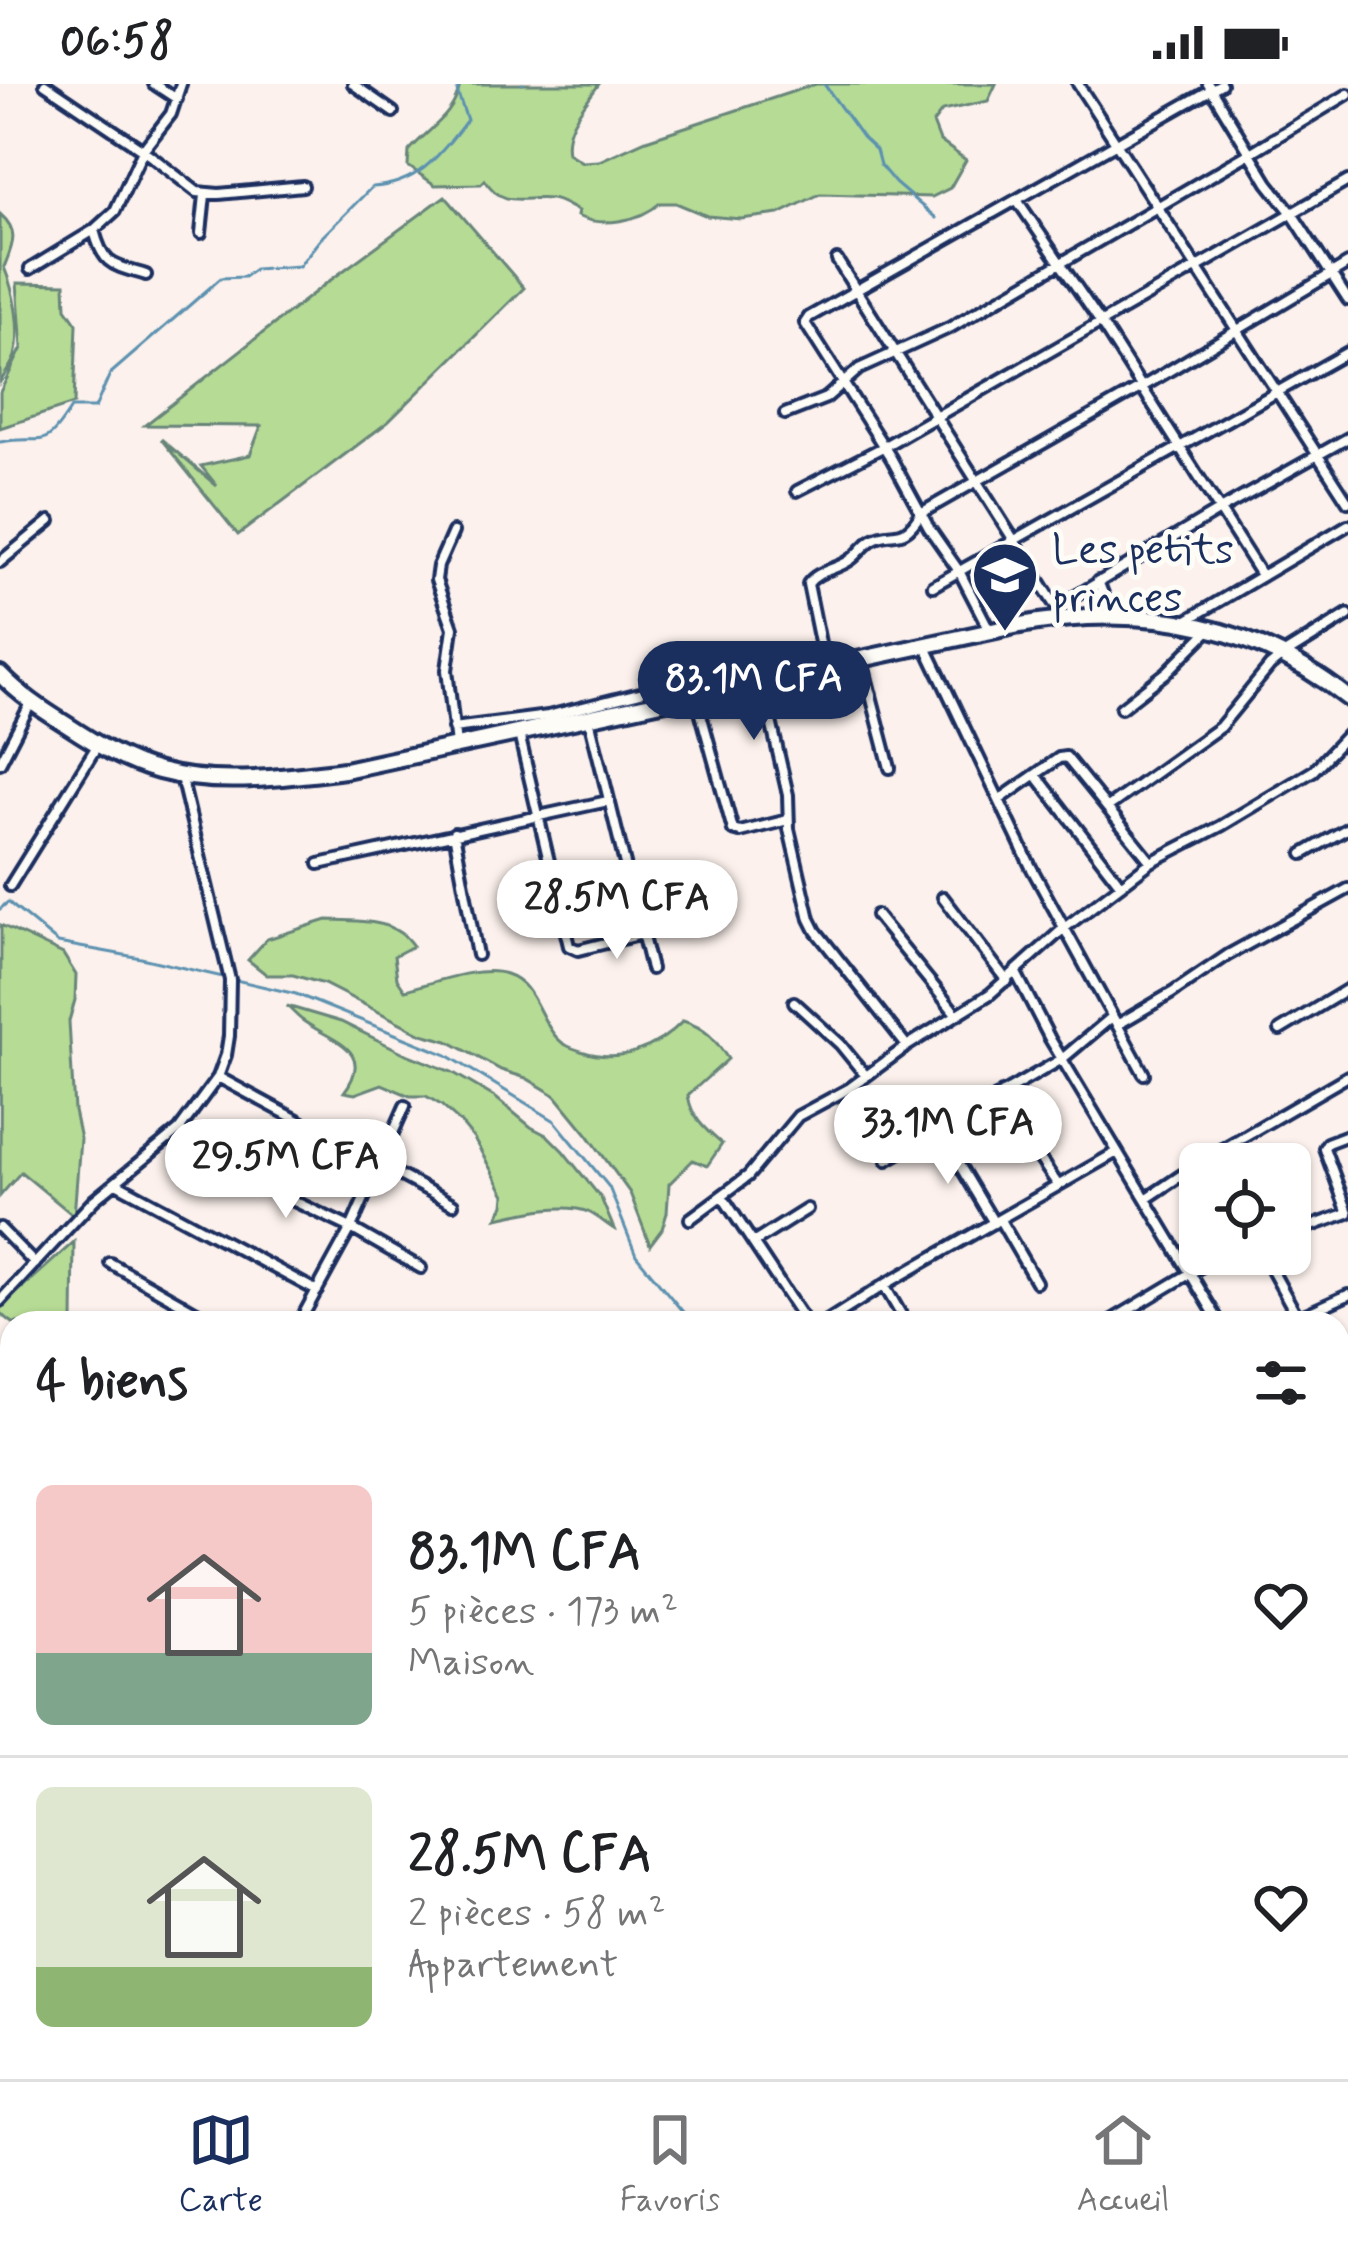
<!DOCTYPE html>
<html lang="fr">
<head>
<meta charset="utf-8">
<style>
	body { margin:0; font-family:Mynerve,sans-serif; background:#f6f6f6; color:#202124; height:100vh; display:flex; flex-direction:column; font-size:45px; white-space:nowrap }
	* { box-sizing:border-box; margin:0 }
	p { font-size:39px; color:#757577 }
	.icon { flex:none; width:66px; height:66px; fill:none; stroke:currentColor; stroke-width:2; stroke-linecap:round; stroke-linejoin:round }
	.map { position:relative; flex:1; overflow:hidden }
	.panel { position:absolute; left:0px; top:1227px; width:1350px; height:768px; display:flex; flex-direction:column; background:#fff; border-radius:36px 36px 0 0; box-shadow:0 3px 9px #0004 }
	.panel>* { flex:none }
	.controls { position:absolute; left:1179px; top:1059px; display:grid; gap:24px }
	.controls a { display:grid; place-items:center; width:132px; height:132px; border-radius:18px; background:#fff; box-shadow:0 3px 9px #0004; font-size:60px }
	.price { position:absolute; translate:-50% -102px; padding:0 27px; border-radius:42px; background:#fff; color:#222; font-size:39px; line-height:78px; filter:drop-shadow(0 3px 6px #0008) }
	.price::after { content:''; position:absolute; left:50%; top:72px; width:36px; height:27px; margin-left:-18px; background:inherit; clip-path:polygon(0 0,100% 0,50% 100%) }
	.price.selected { background:#1b2f5e; color:#fff }
	ul { padding:0; list-style:none }
	li { display:flex; align-items:center; gap:36px; height:300px; padding:0 36px }
	li+li { border-top:3px solid #e0e0e0 }
	li span { display:grid; place-items:center; flex:none; width:336px; height:240px; border-radius:18px; color:#555 }
	li>.icon { margin-inline-start:auto }
	span .icon { width:144px; height:144px; fill:#fffc; stroke-width:1 }
	li b { font-size:51px }
	h2 { display:flex; justify-content:space-between; align-items:center; height:144px; padding:0 36px; font-size:51px }
	.status { display:flex; justify-content:space-between; align-items:center; height:84px; padding:0 60px; background:#fff; direction:ltr }
	.status svg { height:33px; fill:currentColor }
	.tabs { display:flex; justify-content:space-around; align-items:center; height:168px; border-top:3px solid #e0e0e0; background:#fff; font-size:33px; color:#757577 }
	.tabs a { display:grid; justify-items:center; gap:6px }
	.tabs .selected { color:#1b2f5e }
	.map>svg:first-child { display:block }
	.green { fill:#b6db95; stroke:#68857a; stroke-width:3 }
	.lines { fill:none; stroke-linecap:round; stroke-linejoin:round }
	.stream { stroke:#5c91b0; stroke-width:3 }
	.minor-casing { stroke:#1b2f5e; stroke-width:16 }
	.tertiary-casing { stroke:#1b2f5e; stroke-width:18 }
	.trunk-casing { stroke:#1b2f5e; stroke-width:22 }
	.minor { stroke:#fdfcf7; stroke-width:8 }
	.tertiary { stroke:#fdfcf7; stroke-width:9 }
	.trunk { stroke:#fdfcf7; stroke-width:14 }
	.labels { text-anchor:middle; dominant-baseline:central; stroke-width:10; stroke-linejoin:round; paint-order:stroke }
	.poi-label { font-size:42px; fill:#1b2f5e; stroke:#fdfcf7; text-anchor:start }
</style>
</head>
<body>
<div class="status"><b>06:58</b><svg viewBox="0 0 49 12"><path d="M0 12V9h3v3zM5 12V6h3v6zM10 12V3h3v9zM15 12V0h3v12zM26 1h20v11H26zM47 4h2v5h-2z"/></svg></div>
<div class="map">
<svg width="1348" height="1995" viewBox="0 0 1348 1995">
	<rect width="100%" height="100%" fill="#fcf1ec"/>
	<filter id="ink" filterUnits="userSpaceOnUse"><feTurbulence type="fractalNoise" baseFrequency=".00833" numOctaves="2"/><feDisplacementMap in="SourceGraphic" scale="24" xChannelSelector="R" yChannelSelector="G"/><feConvolveMatrix kernelMatrix="1 2 1 2 8 2 1 2 1" color-interpolation-filters="sRGB"/></filter>
	<g filter="url(#ink)">
		<!-- green -->
		<path class="green" d="M 460,0 L 599,0 C 585,21 563,42 568,69 L 582,78 L 599,77 L 646,56 L 816,0 L 996,0 L 988,17 L 942,27 L 933,39 L 940,57 L 966,76 L 950,104 L 932,113 L 820,110 L 779,130 L 741,135 L 707,132 L 676,119 L 660,119 C 640,137 602,144 577,132 L 578,127 C 569,123 559,115 550,115 C 523,112 503,125 485,96 L 481,100 L 435,101 L 408,82 L 409,67 C 429,44 455,32 460,0 Z
			M 445,112 L 524,204 L 388,338 L 238,451 L 161,355 L 217,402 L 201,382 L 250,371 L 261,342 L 145,341 L 328,198 Z
			M 0,130 C 20,147 13,161 4,183 C 14,207 22,245 15,272 C 12,281 5,290 0,298 Z
			M 17,199 L 65,200 L 66,224 L 77,240 L 74,320 L 0,344 L 0,308 L 22,264 Z
			M 327,836 C 358,837 394,834 413,862 L 394,872 L 397,894 L 405,906 C 433,899 479,881 506,890 C 535,899 538,934 557,954 C 563,961 572,964 581,967 C 619,980 656,965 683,937 C 706,944 715,955 728,975 L 688,1011 C 691,1034 706,1046 722,1060 L 707,1082 L 693,1076 L 669,1100 L 667,1129 L 662,1145 L 650,1161 L 630,1109 L 588,1051 L 556,1012 L 526,994 L 501,986 L 448,957 L 422,950 L 324,900 L 293,891 L 267,891 L 248,876 L 267,855 Z
			M 1,841 L 63,870 L 76,891 L 75,916 L 69,937 L 74,1027 L 80,1055 L 74,1132 L 21,1088 L 0,1112 Z
			M 287,922 L 341,938 L 406,970 L 452,988 L 496,1014 L 531,1043 L 548,1052 L 563,1067 L 601,1114 L 614,1145 C 606,1140 597,1132 588,1128 C 565,1118 521,1129 497,1134 L 504,1121 L 505,1111 L 474,1055 L 461,1039 L 441,1021 L 426,1012 L 410,1012 L 382,1000 L 355,1010 L 344,1008 C 377,964 330,957 302,936 C 300,935 289,924 287,922 Z
			M 74,1158 L 73,1239 L 13,1239 L 0,1229 L 0,1224 Z
			M 11,1403 L 12,1497 L 0,1504 L 0,1420 Z
			M 12,1502 L 12,1744 L 0,1738 L 0,1511 Z
			M 0,1744 L 12,1750 L 12,1834 L 0,1826 Z
			M 1170,1983 L 1305,1983 L 1300,1995 L 1187,1995 Z"/>
		<g class="lines">
			<!-- stream -->
			<path class="stream" d="M 522,0 L 523,0
				M 824,0 L 863,54 L 876,66 L 880,81 L 895,99 L 936,134
				M 0,358 C 45,350 42,370 71,324 L 95,324 L 110,290 L 221,194 L 244,193 L 255,185 L 299,182 L 322,153 L 372,103 C 420,100 440,70 467,36 L 457,7 L 462,0
				M 0,825 L 8,818 L 58,859 L 141,874 L 296,910 L 447,971 L 555,1037 L 609,1103 L 636,1171 L 692,1239
				M 1234,1983 L 1240,1995"/>
			<!-- minor casing -->
			<g class="minor-casing">
				<path id="minor" d="M 45,0 L 143,66 L 197,108 L 219,110 L 303,102
					M 154,0 L 177,15
					M 353,0 L 393,28
					M 1078,0 L 1348,418
					M 1208,0 L 1268,99 L 1291,128 L 1348,216
					M 1017,116 L 1101,239 L 1261,491
					M 94,146 C 103,182 113,181 146,191
					M 201,149 L 205,111
					M 837,176 L 1063,534
					M 30,185 L 94,146 L 115,127 L 143,66 L 171,30 L 181,0
					M 785,330 L 826,314 L 859,285 L 951,243 L 1250,69 L 1348,10
					M 797,407 L 883,363 L 1348,97
					M 453,448 L 438,482 L 436,496 L 453,544 L 447,586 L 456,661
					M 0,478 L 50,437
					M 1098,497 L 1111,530
					M 933,502 L 1348,268
					M 1057,523 L 1218,427 L 1348,354
					M 1184,538 L 1348,441
					M 990,547 L 959,487 L 929,444 L 891,374 L 805,239 L 809,233 L 1221,0
					M 926,563 L 1031,783 L 1144,990
					M 862,577 L 890,684
					M 825,583 L 808,500 C 818,486 836,486 850,476 C 858,471 864,461 872,456 C 894,443 901,462 921,429 L 1142,303 L 1348,180
					M 762,598 L 788,711 L 789,745 L 810,835 L 816,847 L 907,962
					M 696,612 L 733,746 L 740,748 L 788,736
					M 1121,624 L 1167,588 L 1209,546
					M 589,635 L 651,885
					M 453,644 L 548,632 L 640,609
					M 519,650 L 569,862 L 578,866 L 642,850
					M 0,679 L 31,619
					M 1036,691 L 1121,801
					M 999,716 L 1059,674 L 1066,673 L 1151,778
					M 1108,723 L 1220,643 L 1270,582 L 1281,573
					M 454,749 L 477,871
					M 1303,770 L 1348,744
					M 319,780 L 608,717
					M 10,802 L 97,662
					M 943,813 L 1007,897
					M 876,831 L 957,931
					M 1016,889 L 1050,955 L 1220,1239
					M 794,918 L 840,960 L 866,992
					M 1117,941 L 1172,909 L 1228,871 L 1348,805
					M 1280,946 L 1348,905
					M 218,993 L 453,1120
					M 1002,1009 L 1036,1069 L 1058,1101
					M 938,1045 L 994,1139
					M 179,1046 L 277,1109 L 351,1144 L 421,1184
					M 887,1076 L 1062,975 L 1112,933
					M 116,1099 L 317,1207
					M 722,1112 L 806,1239
					M 1146,1115 L 1210,1072 L 1348,992
					M 690,1135 L 748,1092 L 798,1032 L 850,1004 L 907,962 L 990,910 L 1063,845 L 1151,778 L 1221,742 L 1313,687 L 1348,650
					M 1000,1136 L 1036,1198
					M 0,1144 L 35,1180
					M 1298,1147 L 1348,1129 L 1324,1064 L 1327,1059 L 1348,1051
					M 753,1159 L 807,1125
					M 1263,1170 L 1297,1232
					M 110,1179 L 216,1239
					M 884,1201 L 906,1239
					M 0,1217 L 94,1116 L 179,1046 L 218,993 L 226,971 L 229,952 L 230,896 L 181,693
					M 299,1239 L 351,1144 L 405,1022
					M 824,1239 L 884,1201 L 1117,1068
					M 1107,1239 L 1216,1174
					M 1286,1239 L 1348,1211
					M 0,1289 L 12,1295
					M 1338,1367 L 1348,1356
					M 1338,1454 L 1348,1443
					M 1338,1548 L 1348,1538
					M 1338,1690 L 1348,1699
					M 1338,1725 L 1348,1712
					M 1338,1744 L 1348,1753
					M 0,1745 L 12,1751
					M 1338,1827 L 1348,1815
					M 0,1879 L 12,1886
					M 0,1982 L 19,1995
					M 186,1983 L 207,1995
					M 469,1983 L 492,1995
					M 643,1983 L 665,1995
					M 832,1983 L 856,1995
					M 86,1995 L 92,1983
					M 548,1995 L 554,1983
					M 704,1995 L 711,1983
					M 945,1995 L 958,1983"/>
			</g>
			<!-- tertiary casing -->
			<g class="tertiary-casing">
				<path id="tertiary" d="M 1282,572 L 1348,531"/>
			</g>
			<!-- trunk casing -->
			<g class="trunk-casing">
				<path id="trunk" d="M 0,590 C 20,611 43,626 67,641 C 96,660 125,678 159,687 C 218,703 285,693 345,686 L 1015,542 C 1135,519 1250,536 1348,614"/>
			</g>
			<!-- minor -->
			<use href="#minor" class="minor"/>
			<!-- tertiary -->
			<use href="#tertiary" class="tertiary"/>
			<!-- trunk -->
			<use href="#trunk" class="trunk"/>
		</g>
	</g>
	<!-- icons -->
	<defs>
		<g id="school-pin" transform="scale(3.45)"><path d="M0 17L-7.5 6A9.5 9.5 0 1 1 7.5 6Z" fill="#1b2f5e" stroke="#fdfcf7"/><path d="M0-5L7-2L0 1L-7-2ZM-4 1L0 2.5L4 1V4Q0 6-4 4Z" fill="#fff"/></g>
	</defs>
	<g fill-rule="evenodd">
		<use href="#school-pin" x="1005" y="491"/>
	</g>
	<g class="labels">
		<!-- poi labels -->
		<g class="poi-label">
			<text x="1052" y="467">Les petits<tspan x="1052" dy="48">princes</tspan></text>
		</g>
	</g>
</svg>
<div class="controls">
<a><svg class="icon" aria-label="locate" viewBox="0 0 24 24"><circle cx="12" cy="12" r="6"/><path d="M12 2v4M12 18v4M2 12h4M18 12h4"/></svg></a>
</div>
<b class="price selected" style="left:754px;top:659px">83.1M CFA</b>
<b class="price" style="left:617px;top:878px">28.5M CFA</b>
<b class="price" style="left:948px;top:1103px">33.1M CFA</b>
<b class="price" style="left:286px;top:1137px">29.5M CFA</b>
<section class="panel">
<h2>4 biens<svg class="icon" aria-label="filters" viewBox="0 0 24 24"><path d="M4 7h16M4 17h16"/><circle cx="9" cy="7" r="2"/><circle cx="15" cy="17" r="2"/></svg></h2>
<ul>
<li><span style="background:linear-gradient(#f6c9c9 70%,#7fa58c 0)"><svg class="icon" aria-label="home" viewBox="0 0 24 24"><path d="M3 11l9-7 9 7M6 9v11h12V9"/></svg></span><div><b>83.1M CFA</b><p>5 pièces · 173 m²</p><p>Maison</p></div><svg class="icon" aria-label="heart" viewBox="0 0 24 24"><path d="M12 20l-8-8c-3-5 5-10 8-4 3-6 11-1 8 4z"/></svg></li>
<li><span style="background:linear-gradient(#dfe7d0 75%,#8fb573 0)"><svg class="icon" aria-label="home" viewBox="0 0 24 24"><path d="M3 11l9-7 9 7M6 9v11h12V9"/></svg></span><div><b>28.5M CFA</b><p>2 pièces · 58 m²</p><p>Appartement</p></div><svg class="icon" aria-label="heart" viewBox="0 0 24 24"><path d="M12 20l-8-8c-3-5 5-10 8-4 3-6 11-1 8 4z"/></svg></li>
</ul>
</section>
</div>
<nav class="tabs">
<a class="selected"><svg class="icon" aria-label="map" viewBox="0 0 24 24"><path d="M3 6l6-2 6 2 6-2v14l-6 2-6-2-6 2zM9 4v14M15 6v14"/></svg>Carte</a>
<a><svg class="icon" aria-label="saved" viewBox="0 0 24 24"><path d="M7 4h10v16l-5-4-5 4z"/></svg>Favoris</a>
<a><svg class="icon" aria-label="home" viewBox="0 0 24 24"><path d="M3 11l9-7 9 7M6 9v11h12V9"/></svg>Accueil</a>
</nav>
</body>
</html>
